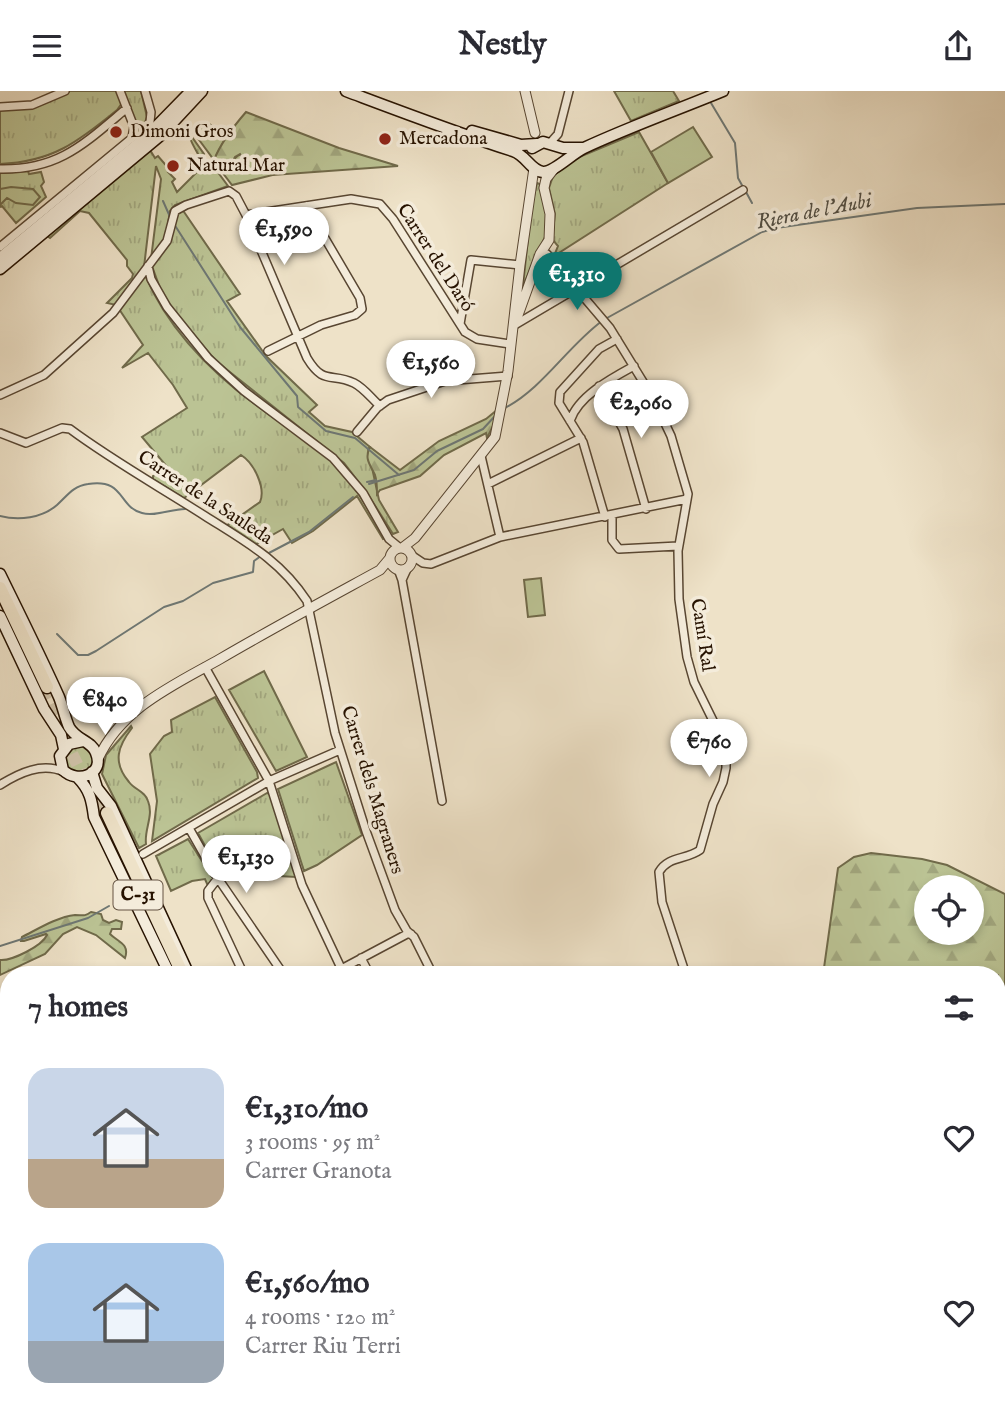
<!DOCTYPE html>
<html lang="en">
<head>
<meta charset="utf-8">
<style>
	body { margin:0; font-family:"IM FELL English",serif; background:#f2f2f3; color:#2b2b33; height:100vh; display:flex; flex-direction:column; font-size:26px; white-space:nowrap }
	* { box-sizing:border-box; margin:0 }
	p { font-size:23px; color:#7c7c81 }
	.icon { flex:none; width:38px; height:38px; fill:none; stroke:currentColor; stroke-width:2; stroke-linecap:round; stroke-linejoin:round }
	.map { position:relative; flex:1; overflow:hidden }
	.side { position:absolute; left:0px; top:875px; width:1006px; height:448px; display:flex; flex-direction:column; background:#fff; border-radius:28px 28px 0 0; box-shadow:0 4px 10px #0003 }
	.side>* { flex:none }
	.fabs { position:absolute; left:914px; top:784px; display:grid; gap:14px }
	.fabs a { display:grid; place-items:center; width:70px; height:70px; border-radius:50%; background:#fff; box-shadow:0 4px 10px #0003; font-size:35px }
	.price { position:absolute; translate:-50% -60px; padding:0 16px; border-radius:24px; background:#fff; color:#222; font-size:23px; line-height:46px; filter:drop-shadow(0 2px 4px #0008) }
	.price::after { content:''; position:absolute; left:50%; top:42px; width:21px; height:16px; margin-left:-10px; background:inherit; clip-path:polygon(0 0,100% 0,50% 100%) }
	.price.current { background:#0f766e; color:#fff }
	ul { padding:0; list-style:none }
	li { display:flex; align-items:center; gap:21px; height:175px; padding:0 28px }
	li span { display:grid; place-items:center; flex:none; width:196px; height:140px; border-radius:21px; color:#555 }
	li>.icon { margin-inline-start:auto }
	span .icon { width:84px; height:84px; fill:#fffc; stroke-width:1 }
	li b { font-size:30px }
	h2 { display:flex; justify-content:space-between; align-items:center; height:84px; padding:0 28px; font-size:30px }
	header { display:flex; justify-content:space-between; align-items:center; height:91px; padding:0 28px; background:#fff; font-size:32px; font-weight:700 }
	.map>svg:first-child { display:block }
	.grass { fill:url(#grass-tufts); stroke:#706a4a; stroke-width:2 }
	.forest { fill:url(#forest-firs); stroke:#706a4a; stroke-width:2; fill-rule:evenodd }
	.garden { fill:#bbc394; stroke:#706a4a; stroke-width:2 }
	.lines { fill:none; stroke-linecap:round; stroke-linejoin:round }
	.stream { stroke:#6e7773; stroke-width:2 }
	.motorway-tunnel { stroke:#d0c3aa; stroke-width:12; stroke-dasharray:12 6; stroke-linecap:butt }
	.minor-casing { stroke:#584632; stroke-width:10 }
	.tertiary-casing { stroke:#584632; stroke-width:11 }
	.secondary-casing { stroke:#261200; stroke-width:13 }
	.motorway-casing { stroke:#261200; stroke-width:15 }
	.minor { stroke:#f4ecdb; stroke-width:7 }
	.tertiary { stroke:#f4ecdb; stroke-width:9 }
	.secondary { stroke:#f4ecdb; stroke-width:10 }
	.motorway { stroke:#eee2c8; stroke-width:12 }
	.poi-dot { fill:#8f2418; stroke:#f4ecdb; stroke-width:2.5 }
	.labels { text-anchor:middle; dominant-baseline:central; stroke-width:7; stroke-linejoin:round; paint-order:stroke }
	.shield { fill:#f4ecdb; stroke:#645342; stroke-width:2 }
	.shield-label { font-size:18px; font-weight:bold; fill:#261200 }
	.poi-label { font-size:19px; fill:#261200; stroke:#f4ecdb; text-anchor:start }
	.street-label { font-size:19px; fill:#261200; stroke:#f4ecdb }
	.water-label { font-size:21px; font-style:italic; fill:#504d43; stroke:#f4ecdb }
</style>
</head>
<body>
<header><svg class="icon" aria-label="menu" viewBox="0 0 24 24"><path d="M4 6h16M4 12h16M4 18h16"/></svg>Nestly<svg class="icon" aria-label="share" viewBox="0 0 24 24"><path d="M12 15V3M7 8l5-5 5 5M5 13v7h14v-7"/></svg></header>
<div class="map">
<svg width="1005" height="1323" viewBox="0 0 1005 1323">
	<defs>
		<pattern id="grass-tufts" width="24" height="20" patternUnits="userSpaceOnUse" patternTransform="scale(1.75)"><rect width="24" height="20" fill="#bbc394"/><path d="M3 7l-1-3M5 7V3M7 7l1-3M15 17l-1-3M17 17v-4M19 17l1-3" fill="none" stroke="#a1a67e"/></pattern>
		<pattern id="forest-firs" width="22" height="20" patternUnits="userSpaceOnUse" patternTransform="scale(1.75)"><rect width="22" height="20" fill="#bbc394"/><path d="M5 1l3.5 6h-7zM16 11l3.5 6h-7z" fill="#a1a67e"/></pattern>
	</defs>
	<rect width="100%" height="100%" fill="#eee2c8"/>
	<filter id="stains"><feTurbulence type="fractalNoise" baseFrequency=".00286" numOctaves="4"/><feColorMatrix values="0 0 0 0 .2 0 0 0 0 .09 0 0 0 0 .02 0 0 0 .5 -.17"/></filter>
	<radialGradient id="worn" r=".72"><stop offset=".6" stop-color="#630" stop-opacity="0"/><stop offset="1" stop-color="#630" stop-opacity=".3"/></radialGradient>
	<!-- grass -->
	<path class="grass" d="M 70,0 L 118,0 L 122,12 L 117,19 C 78,51 52,71 0,73 L 0,19 C 26,19 48,14 70,0 Z
		M 123,0 L 141,0 L 147,26 L 139,46 Z
		M 614,0 L 673,0 L 679,10 L 631,30 Z
		M 207,31 L 226,46 L 214,69 L 194,42 Z
		M 639,41 L 668,92 L 554,165 L 558,155 L 552,148 L 555,123 L 549,97 L 553,85 L 572,69 Z
		M 192,46 L 204,63 L 202,65 L 208,73 L 211,72 L 228,95 L 175,114 L 170,120 L 166,145 L 151,168 L 161,88 L 156,75 L 144,176 L 116,214 L 107,212 L 132,187 L 133,183 L 127,175 L 127,169 L 89,122 L 80,120 L 50,147 L 47,145 L 150,59 L 155,67 L 158,65 L 170,79 L 168,81 L 175,88 L 172,91 L 177,101 L 203,75 C 200,64 194,58 190,47 Z
		M 240,63 L 243,68 L 239,75 L 241,80 L 247,76 L 257,79 L 263,70 L 273,84 L 232,94 L 219,77 L 222,78 Z
		M 28,80 L 29,83 L 41,81 L 44,91 L 41,95 L 46,106 L 16,132 L 2,115 L 0,116 L 0,82 Z
		M 537,92 L 542,94 L 547,117 L 545,146 L 523,195 L 531,118 Z
		M 182,118 L 240,203 L 227,210 L 266,265 L 317,314 L 309,321 L 325,335 L 352,341 L 370,356 L 368,358 L 379,409 L 398,441 L 393,443 L 367,402 L 344,372 L 216,270 L 178,226 L 161,200 L 152,175 L 177,120 Z
		M 145,184 C 168,238 213,283 260,317 C 283,334 307,349 329,368 C 353,389 369,419 385,447 L 383,448 L 357,405 L 313,440 L 292,452 L 283,438 L 256,453 L 226,435 L 260,411 C 266,397 254,372 241,364 L 184,407 L 153,388 L 153,385 L 168,377 L 142,346 L 187,317 L 173,294 L 148,262 L 122,277 L 143,254 L 119,218 Z
		M 264,580 L 307,666 L 276,680 L 229,599 Z
		M 215,606 L 257,681 L 258,687 L 152,750 L 157,710 L 150,663 L 164,645 L 172,641 L 171,629 Z
		M 131,635 L 132,637 C 118,655 112,671 129,691 C 135,699 145,700 148,710 C 154,725 144,738 146,753 L 139,757 L 102,683 L 106,664 Z
		M65 669a14 14 0 1 1 28 0a14 14 0 1 1-28 0Z
		M 336,671 L 362,744 L 317,774 L 304,780 L 278,698 Z
		M 267,702 L 270,703 L 296,786 L 220,782 L 198,742 Z
		M 188,748 L 214,789 L 208,795 L 205,788 L 192,790 L 171,800 L 156,765 Z"/>
	<!-- forest -->
	<path class="forest" d="M 246,21 L 339,57 L 398,75 L 273,84 L 263,70 L 255,80 L 251,81 L 247,76 L 241,80 L 239,75 L 243,68 L 240,63 L 235,66 L 230,75 L 222,78 L 214,69 C 221,51 233,36 246,21 Z
		M 11,96 L 33,98 L 40,106 L 33,114 L 16,112 L 7,107 L 0,114 L 0,98 Z
		M 497,319 L 495,331 L 487,347 L 486,342 L 444,364 L 420,385 L 380,399 L 377,403 C 377,397 377,390 375,384 C 370,373 364,368 370,356 L 400,379 L 439,350 L 486,328 Z
		M 871,762 L 922,768 L 947,774 L 1005,803 L 1005,1087 L 998,1085 L 998,884 L 823,884 L 838,777 L 854,766 ZM 926,796 L 971,796 L 971,842 L 926,842 Z
		M 91,821 L 101,823 L 103,829 L 109,832 L 116,829 L 122,831 L 121,838 L 112,838 L 110,843 C 118,851 130,853 125,867 L 96,844 L 77,836 L 63,843 L 45,863 L 0,884 L 0,869 C 12,870 42,855 47,844 L 46,843 L 24,850 L 21,850 L 22,846 C 38,838 57,826 75,824 C 83,824 84,826 91,821 Z"/>
	<!-- garden -->
	<path class="garden" d="M 693,36 L 712,66 L 668,92 L 651,61 Z
		M 541,487 L 545,524 L 528,526 L 524,489 Z
		M 998,1222 L 1005,1224 L 1005,1320 L 995,1323 L 947,1323 L 944,1314 L 998,1314 Z"/>
	<g class="lines">
		<!-- stream -->
		<path class="stream" d="M 711,12 L 735,52 L 738,87 L 743,96
			M 746,101 L 752,112
			M 163,110 L 171,128
			M 174,133 L 240,236 L 297,305 L 298,316 L 326,340 L 355,347 L 399,384
			M 607,227 L 762,141 L 776,137 L 917,117 L 1005,113
			M 505,317 C 543,297 567,256 602,230
			M 367,391 L 376,389
			M 369,393 L 414,379 L 437,360 L 483,338 L 495,325
			M 0,425 C 19,430 42,427 57,414 C 67,405 73,395 88,393 C 125,387 118,416 142,422 C 155,426 171,418 185,418
			M 267,463 L 309,441 L 353,406
			M 57,543 L 78,564 L 88,564 L 96,560 L 164,516 L 183,510 L 213,492 L 253,481 L 254,470 L 261,465
			M 0,855 L 88,827 L 109,815
			M 1,1079 L 9,1077
			M 998,1219 L 1005,1220"/>
		<!-- motorway-tunnel -->
		<path class="motorway-tunnel" d="M 41,598 L 102,725"/>
		<!-- minor casing -->
		<g class="minor-casing">
			<path id="minor" d="M 145,0 L 151,21 L 149,41
				M 0,16 L 32,14 L 65,0
				M 550,52 L 558,43 L 569,0
				M 0,78 C 59,79 84,53 127,17
				M 246,124 L 351,108 L 380,113 L 393,128 L 465,241 L 477,248 L 510,253
				M 0,156 L 132,47 L 134,36 L 120,0
				M 540,163 L 547,163 L 610,237 L 653,307 L 671,345 L 688,403 L 678,460 L 679,508 L 687,566 L 694,591 L 723,650 L 726,663 L 726,677 L 723,691 L 713,713 L 700,759 C 686,769 668,765 659,781 L 662,811 L 686,884
				M 148,175 L 151,188 L 167,216 L 208,267 L 244,300 L 333,367 L 363,402 L 389,448 L 400,457
				M 460,233 L 471,169 L 520,174
				M 513,235 L 743,99
				M 268,260 L 321,234 L 355,224 L 362,218 L 360,207 L 306,115
				M 599,295 L 623,338 L 646,418
				M 0,304 L 44,284 L 113,222 L 167,150 L 175,120 L 186,114 L 229,100 L 236,105 L 246,124 L 307,267 C 324,295 331,281 354,292 C 364,297 372,308 380,315
				M 570,330 C 578,305 612,287 634,275
				M 357,341 L 377,317 L 388,309 L 445,290 L 508,285
				M 0,342 L 26,352 L 62,337 L 70,338 C 113,370 160,396 205,425 C 246,451 280,469 307,510 L 335,642 L 366,740 L 395,819 L 407,840 L 414,846 L 433,884
				M 481,365 L 500,446
				M 488,393 L 581,347
				M 612,425 L 612,449 L 619,458 L 678,455
				M 605,426 L 583,351 L 559,312 L 560,301 L 599,258 L 617,248
				M 411,464 L 423,472 L 431,473 L 500,446 L 687,408
				M 398,478 L 402,489 L 442,710
				M 402,489 L 408,476
				M 205,576 L 269,690 L 302,794 L 341,877
				M 0,694 C 19,682 42,671 64,681
				M 189,737 L 215,783 L 284,884
				M 143,763 L 269,690 L 340,659
				M 218,787 L 208,800 L 208,807 L 244,884
				M 361,867 L 370,884
				M 330,884 L 407,843 L 411,843
				M 0,953 L 9,952
				M 0,1082 L 9,1089
				M 58,1314 L 59,1323
				M 171,1314 L 171,1323
				M 589,1314 L 595,1323
				M 864,1314 L 874,1323
				M 731,1323 L 735,1314
				M 773,1323 L 777,1314"/>
		</g>
		<!-- tertiary casing -->
		<g class="tertiary-casing">
			<path id="tertiary" d="M 525,0 L 535,42
				M 517,227 L 540,163 L 549,149 L 550,123 L 544,97 L 546,88 L 554,78
				M 402,457 L 415,447 L 495,346 L 508,280 L 520,174 L 534,77
				M390 468a11 11 0 1 1 22 0a11 11 0 1 1-22 0Z
				M 98,668 C 121,617 174,594 220,568 C 273,537 327,508 380,479 L 390,467"/>
		</g>
		<!-- secondary casing -->
		<g class="secondary-casing">
			<path id="secondary" d="M 346,0 C 402,21 457,42 513,60 C 526,64 531,80 543,81 C 553,82 573,62 584,57 C 629,36 677,19 723,0
				M 472,40 L 521,54 L 537,53
				M 532,57 L 543,51 L 563,57 L 583,57
				M 0,167 L 147,45 L 191,0
				M 0,178 L 161,44 L 202,0
				M 0,483 C 20,524 40,564 59,606 C 63,616 65,627 69,636 C 76,649 92,650 96,662 C 105,684 77,693 63,679 L 60,665 L 69,653 L 83,650
				M 0,525 L 44,618 L 61,644 L 64,658
				M 92,681 L 97,697 L 111,715 L 189,884
				M 78,687 C 90,699 92,710 94,726 L 170,884"/>
		</g>
		<!-- motorway casing -->
		<g class="motorway-casing">
			<path id="motorway" d="M 0,497 L 47,596
				M 107,722 L 183,884
				M 352,1314 L 355,1323
				M 363,1314 L 366,1323"/>
		</g>
		<!-- minor -->
		<use href="#minor" class="minor"/>
		<!-- tertiary -->
		<use href="#tertiary" class="tertiary"/>
		<!-- secondary -->
		<use href="#secondary" class="secondary"/>
		<!-- motorway -->
		<use href="#motorway" class="motorway"/>
	</g>
	<!-- markers -->
	<g class="poi-dot">
		<circle cx="116" cy="41" r="7"/>
		<circle cx="385" cy="48" r="7"/>
		<circle cx="173" cy="75" r="7"/>
	</g>
	<g class="labels">
		<!-- shield labels -->
		<rect class="shield" x="113.5" y="789.5" width="49" height="29" rx="5"/>
		<g class="shield-label">
			<text x="138" y="804">C-31</text>
		</g>
		<!-- poi labels -->
		<g class="poi-label">
			<text x="130" y="41">Dimoni Gros</text>
			<text x="399" y="48">Mercadona</text>
			<text x="187" y="75">Natural Mar</text>
		</g>
		<!-- street labels -->
		<g class="street-label">
			<text transform="translate(435 167) rotate(57)">Carrer del Daró</text>
			<text transform="translate(205 407) rotate(33)">Carrer de la Sauleda</text>
			<text transform="translate(702 544) rotate(81)">Camí Ral</text>
			<text transform="translate(372 699) rotate(73)">Carrer dels Magraners</text>
		</g>
		<!-- water labels -->
		<g class="water-label">
			<text transform="translate(814 121) rotate(-11)">Riera de l'Aubi</text>
		</g>
	</g>
	<rect width="100%" height="100%" filter="url(#stains)"/>
	<rect width="100%" height="100%" fill="url(#worn)"/>
</svg>
<div class="fabs">
<a><svg class="icon" aria-label="locate" viewBox="0 0 24 24"><circle cx="12" cy="12" r="6"/><path d="M12 2v4M12 18v4M2 12h4M18 12h4"/></svg></a>
</div>
<b class="price" style="left:284px;top:176px">€1,590</b>
<b class="price current" style="left:577px;top:221px">€1,310</b>
<b class="price" style="left:431px;top:309px">€1,560</b>
<b class="price" style="left:641px;top:349px">€2,060</b>
<b class="price" style="left:105px;top:646px">€840</b>
<b class="price" style="left:709px;top:688px">€760</b>
<b class="price" style="left:246px;top:804px">€1,130</b>
<section class="side">
<h2>7 homes<svg class="icon" aria-label="filters" viewBox="0 0 24 24"><path d="M4 7h16M4 17h16"/><circle cx="9" cy="7" r="2"/><circle cx="15" cy="17" r="2"/></svg></h2>
<ul>
<li><span style="background:linear-gradient(#c9d6e8 65%,#b9a48a 0)"><svg class="icon" aria-label="home" viewBox="0 0 24 24"><path d="M3 11l9-7 9 7M6 9v11h12V9"/></svg></span><div><b>€1,310/mo</b><p>3 rooms · 95 m²</p><p>Carrer Granota</p></div><svg class="icon" aria-label="heart" viewBox="0 0 24 24"><path d="M12 20l-8-8c-3-5 5-10 8-4 3-6 11-1 8 4z"/></svg></li>
<li><span style="background:linear-gradient(#a9c7e8 70%,#9aa5b1 0)"><svg class="icon" aria-label="home" viewBox="0 0 24 24"><path d="M3 11l9-7 9 7M6 9v11h12V9"/></svg></span><div><b>€1,560/mo</b><p>4 rooms · 120 m²</p><p>Carrer Riu Terri</p></div><svg class="icon" aria-label="heart" viewBox="0 0 24 24"><path d="M12 20l-8-8c-3-5 5-10 8-4 3-6 11-1 8 4z"/></svg></li>
</ul>
</section>
</div>
</body>
</html>
